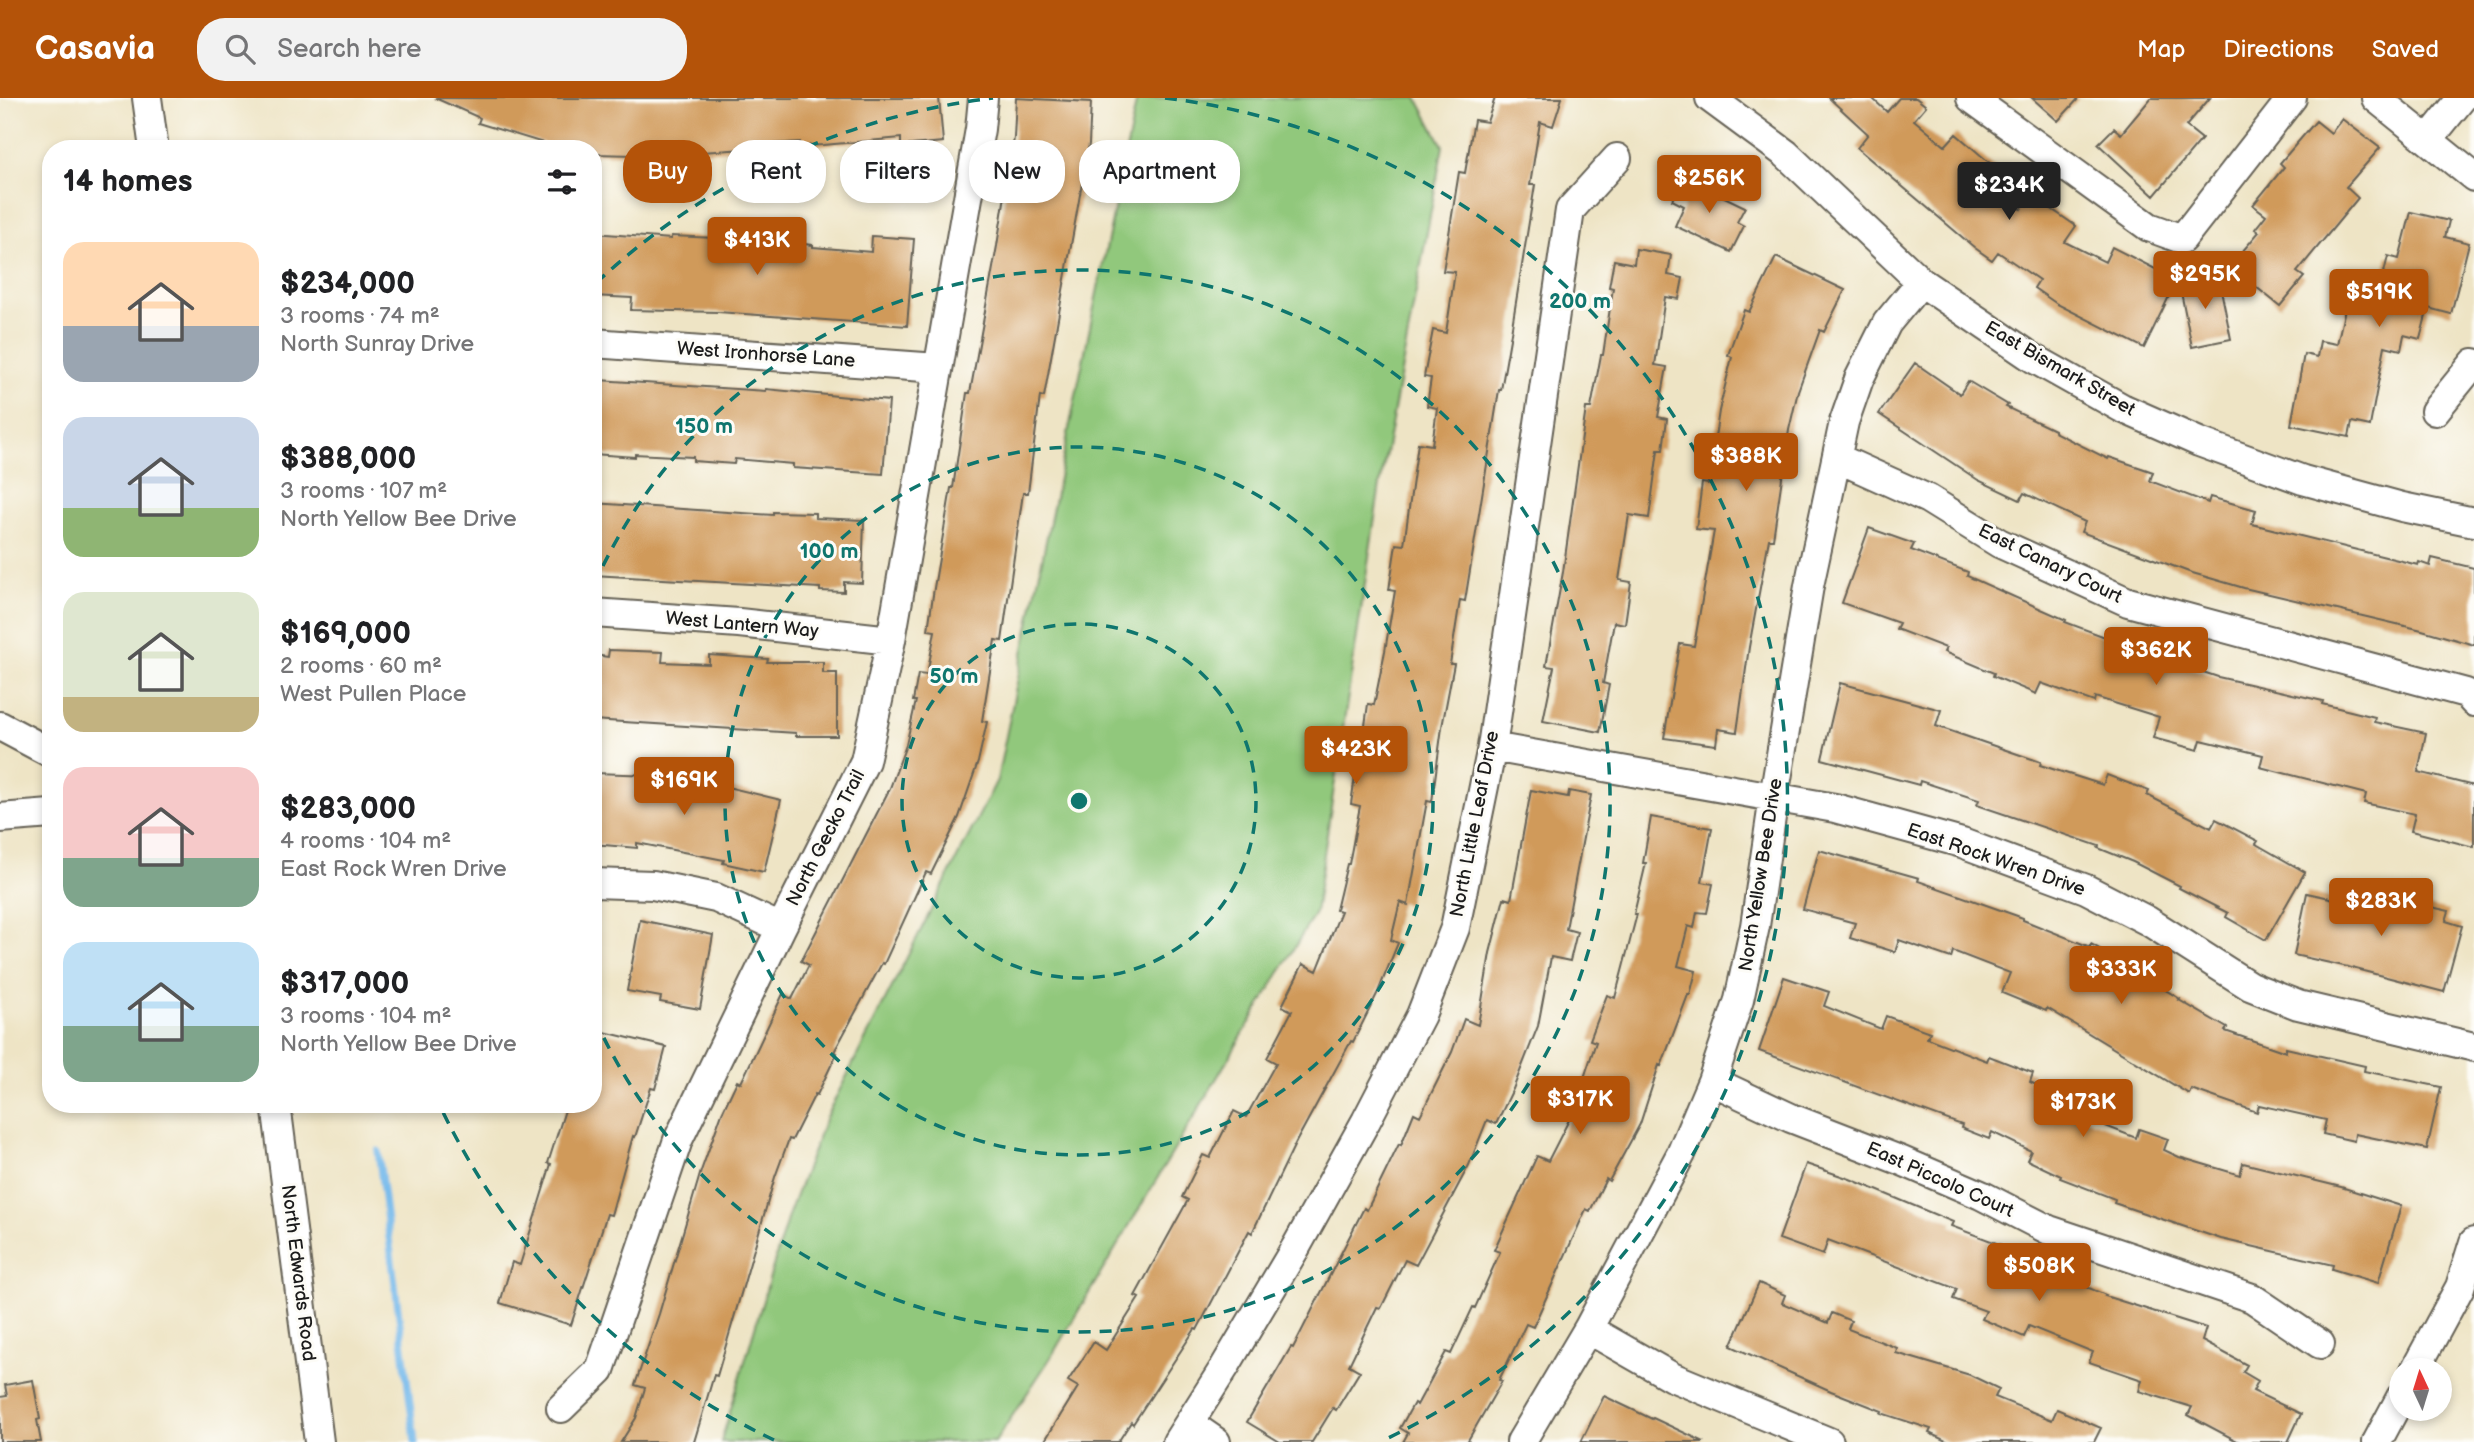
<!DOCTYPE html>
<html lang="en">
<head>
<meta charset="utf-8">
<style>
	body { margin:0; font-family:"Balsamiq Sans",sans-serif; background:#f2f2f2; color:#202124; height:100vh; display:flex; flex-direction:column; font-size:26px; white-space:nowrap }
	* { box-sizing:border-box; margin:0 }
	p { font-size:23px; color:#757577 }
	.icon { flex:none; width:38px; height:38px; fill:none; stroke:currentColor; stroke-width:2; stroke-linecap:round; stroke-linejoin:round }
	.map { position:relative; flex:1; overflow:hidden }
	.drawer { position:absolute; left:42px; top:42px; width:560px; height:973px; display:flex; flex-direction:column; background:#fff; border-radius:28px; box-shadow:0 4px 10px #0003 }
	.drawer>* { flex:none }
	.top-card { position:absolute; left:623px; top:42px; width:665px; height:63px; display:flex; gap:14px }
	.needle { width:46px; rotate:356deg }
	.tools { position:absolute; left:2389px; top:1260px; display:grid; gap:14px }
	.tools a { display:grid; place-items:center; width:63px; height:63px; border-radius:50%; background:#fff; box-shadow:0 4px 10px #0003; font-size:35px }
	.price { position:absolute; translate:-50% -60px; padding:0 16px; border-radius:7px; background:#b45309; color:#fff; font-size:23px; line-height:46px; filter:drop-shadow(0 2px 4px #0008) }
	.price::after { content:''; position:absolute; left:50%; top:42px; width:21px; height:16px; margin-left:-10px; background:inherit; clip-path:polygon(0 0,100% 0,50% 100%) }
	.price.current { background:#222; color:#fff }
	ul { padding:0; list-style:none }
	li { display:flex; align-items:center; gap:21px; height:175px; padding:0 21px }
	li span { display:grid; place-items:center; flex:none; width:196px; height:140px; border-radius:21px; color:#555 }
	li>.icon { margin-inline-start:auto }
	span .icon { width:84px; height:84px; fill:#fffc; stroke-width:1 }
	li b { font-size:30px }
	h2 { display:flex; justify-content:space-between; align-items:center; height:84px; padding:0 21px; font-size:30px }
	.tag { padding:0 24px; border-radius:28px; background:#fff; box-shadow:0 4px 10px #0003; font-size:24px; line-height:63px }
	.tag.current { background:#b45309; color:#fff }
	header { display:flex; align-items:center; gap:42px; box-sizing:border-box; height:98px; padding:0 35px; background:#b45309; color:#fff }
	header strong { font-size:33px }
	nav { display:flex; gap:38px; margin-inline-start:auto; font-size:24px }
	.search { width:490px; height:63px; background:#f2f2f2; display:flex; align-items:center; gap:18px; box-sizing:border-box; padding:0 24px; border-radius:28px; color:#757577; font-size:26px }
	.map>svg:first-child { display:block }
	.green { fill:#91c87b; stroke:#56724c; stroke-width:2 }
	.lines { fill:none; stroke-linecap:round; stroke-linejoin:round }
	.stream { stroke:#75b9eb; stroke-width:7 }
	.building { fill:#d09a5a }
	.minor-casing { stroke:#666257; stroke-width:32 }
	.minor { stroke:#fff; stroke-width:28 }
	.ring { fill:none; stroke:#0f766e; stroke-width:3.5; stroke-dasharray:12 9 }
	.labels { text-anchor:middle; dominant-baseline:central; stroke-width:6; stroke-linejoin:round; paint-order:stroke }
	.street-label { font-size:19px; fill:#1c1c1c; stroke:#fdfcf7 }
	.centre { fill:#0f766e; stroke:#fdfcf7; stroke-width:3.5 }
	.ring-label { font-size:21px; text-anchor:middle; font-weight:bold; fill:#0f766e; stroke:#fdfcf7; stroke-width:6; stroke-linejoin:round; paint-order:stroke }
</style>
</head>
<body>
<header>
<strong>Casavia</strong>
<div class="search"><svg class="icon" aria-label="search" viewBox="0 0 24 24"><circle cx="10" cy="10" r="6"/><path d="M15 15l6 6"/></svg>Search here</div>
<nav><a>Map</a><a>Directions</a><a>Saved</a></nav>
</header>
<div class="map">
<svg width="2474" height="1344" viewBox="0 0 2474 1344">
	<rect width="100%" height="100%" fill="#fdfcf7"/>
	<filter id="ink" filterUnits="userSpaceOnUse"><feTurbulence type="fractalNoise" baseFrequency=".0143" numOctaves="2"/><feDisplacementMap in="SourceGraphic" scale="14" xChannelSelector="R" yChannelSelector="G"/><feConvolveMatrix kernelMatrix="1 2 1 2 8 2 1 2 1" color-interpolation-filters="sRGB"/></filter>
	<filter id="wash" filterUnits="userSpaceOnUse"><feTurbulence type="fractalNoise" baseFrequency=".00686" numOctaves="4" result="noise"/><feDisplacementMap in="SourceGraphic" scale="28" xChannelSelector="R" yChannelSelector="G"/><feGaussianBlur stdDeviation="1.57" result="paint"/><feColorMatrix in="noise" values="0 0 0 0 0 0 0 0 0 0 0 0 0 0 0 0 0 1.4 0 .05"/><feComposite in="paint" operator="in"/></filter>
	<g filter="url(#wash)">
		<rect width="100%" height="100%" fill="#eee4c5"/>
		<!-- green -->
		<path class="green" d="M 1137,0 L 1417,0 L 1443,48 L 1379,393 L 1315,815 L 1051,1259 L 995,1344 L 721,1344 L 788,1118 L 826,1019 L 997,682 Z"/>
		<g class="lines">
			<!-- stream -->
			<path class="stream" d="M 378,1053 L 415,1344"/>
		</g>
		<g id="blocks">
			<!-- building -->
			<path class="building" d="M 435,0 L 939,0 L 943,44 L 901,48 L 901,40 L 823,47 L 800,48 L 800,44 L 745,48 L 745,51 L 702,54 L 702,52 L 635,55 L 635,57 L 594,56 L 594,51 L 563,51 L 478,25 L 480,20 Z
				M 1016,0 L 1091,4 L 1089,46 L 1044,299 L 1040,298 L 1028,395 L 1023,395 L 1002,543 L 995,542 L 982,623 L 987,624 L 978,664 L 959,719 L 931,776 L 926,774 L 884,866 L 882,865 L 834,954 L 837,955 L 817,997 L 815,996 L 792,1042 L 789,1041 L 775,1079 L 717,1278 L 714,1277 L 694,1344 L 621,1344 L 636,1320 L 645,1290 L 635,1287 L 659,1216 L 701,1073 L 722,1015 L 737,983 L 741,985 L 783,896 L 792,901 L 809,867 L 801,863 L 890,690 L 906,647 L 916,603 L 913,603 L 918,576 L 927,577 L 935,533 L 928,532 L 934,490 L 951,390 L 953,390 L 967,295 L 970,295 L 997,148 L 1014,40 Z
				M 1495,0 L 1562,0 L 1553,28 L 1540,24 L 1530,87 L 1535,87 L 1510,241 L 1501,292 L 1499,292 L 1465,503 L 1460,502 L 1450,566 L 1454,566 L 1442,629 L 1432,704 L 1427,703 L 1408,807 L 1400,804 L 1391,842 L 1398,845 L 1378,894 L 1353,944 L 1351,943 L 1296,1044 L 1252,1135 L 1249,1133 L 1197,1232 L 1195,1231 L 1133,1326 L 1131,1324 L 1118,1344 L 1044,1344 L 1078,1289 L 1068,1283 L 1094,1244 L 1106,1252 L 1139,1200 L 1135,1198 L 1188,1102 L 1182,1099 L 1203,1057 L 1210,1060 L 1234,1013 L 1246,1019 L 1276,965 L 1267,960 L 1292,913 L 1282,908 L 1303,866 L 1317,873 L 1341,813 L 1336,812 L 1347,766 L 1349,766 L 1360,708 L 1351,706 L 1355,678 L 1358,678 L 1368,606 L 1374,607 L 1385,553 L 1395,493 L 1389,492 L 1396,446 L 1404,447 L 1418,345 L 1432,347 L 1437,310 L 1427,308 L 1431,280 L 1424,279 L 1433,232 L 1446,235 L 1455,174 L 1443,173 L 1459,74 L 1465,75 L 1474,22 L 1487,24 Z
				M 1829,0 L 1872,0 L 1887,14 L 1899,0 L 1916,0 L 1926,8 L 1914,22 L 1945,48 L 1956,36 L 1998,72 L 1988,84 L 2021,111 L 2031,97 L 2076,128 L 2065,144 L 2105,164 L 2112,149 L 2177,182 L 2144,250 L 2057,206 L 2034,190 L 2039,182 L 1998,154 L 1992,162 L 1975,150 L 1857,50 L 1868,36 Z
				M 2032,0 L 2079,0 L 2058,23 Z
				M 2151,0 L 2210,0 L 2186,28 L 2202,41 L 2154,98 L 2098,46 L 2114,30 L 2121,36 Z
				M 2342,21 L 2380,50 L 2346,89 L 2358,100 L 2297,174 L 2304,179 L 2280,208 L 2230,168 L 2259,134 L 2255,131 L 2266,117 L 2253,107 L 2284,69 L 2280,65 L 2316,23 L 2331,35 Z
				M 1683,79 L 1745,109 L 1737,124 L 1744,128 L 1731,154 L 1675,128 L 1684,108 L 1672,102 Z
				M 2411,114 L 2449,123 L 2445,139 L 2469,145 L 2451,216 L 2428,210 L 2420,241 L 2404,237 L 2401,252 L 2385,248 L 2370,328 L 2352,324 L 2349,339 L 2291,327 L 2304,256 L 2317,259 L 2320,243 L 2337,246 L 2348,198 L 2377,204 L 2388,158 L 2399,161 Z
				M 593,135 L 671,141 L 671,138 L 762,142 L 813,147 L 813,149 L 871,154 L 872,138 L 914,141 L 907,228 L 718,214 L 631,212 L 632,200 L 593,198 Z
				M 1636,151 L 1671,157 L 1668,177 L 1683,180 L 1679,201 L 1665,199 L 1655,267 L 1667,269 L 1658,319 L 1667,321 L 1663,352 L 1658,352 L 1649,420 L 1629,417 L 1619,482 L 1631,484 L 1625,526 L 1614,524 L 1603,585 L 1609,587 L 1600,634 L 1543,623 L 1554,569 L 1546,568 L 1563,474 L 1586,310 L 1591,310 L 1601,257 L 1603,257 L 1613,190 L 1609,189 L 1614,162 L 1634,166 Z
				M 1776,159 L 1845,192 L 1824,234 L 1820,232 L 1798,293 L 1789,332 L 1773,441 L 1769,441 L 1749,549 L 1737,634 L 1718,631 L 1716,647 L 1664,640 L 1680,546 L 1694,548 L 1714,433 L 1696,431 L 1702,385 L 1708,386 L 1719,313 L 1732,259 L 1728,257 L 1744,212 L 1749,214 Z
				M 2218,177 L 2231,241 L 2192,249 L 2179,184 Z
				M 1915,265 L 1960,296 L 1968,283 L 2008,307 L 2006,309 L 2054,332 L 2054,334 L 2108,361 L 2109,359 L 2153,374 L 2150,383 L 2208,405 L 2210,399 L 2256,412 L 2252,426 L 2418,467 L 2419,464 L 2430,468 L 2432,460 L 2474,470 L 2474,547 L 2422,532 L 2244,490 L 2189,474 L 2081,434 L 2085,424 L 2024,395 L 2020,402 L 1978,382 L 1879,316 Z
				M 598,282 L 766,293 L 766,291 L 889,303 L 883,376 L 793,370 L 793,366 L 735,361 L 734,366 L 693,363 L 693,359 L 635,356 L 635,359 L 593,356 Z
				M 593,405 L 773,417 L 773,414 L 815,415 L 815,420 L 864,422 L 862,485 L 844,484 L 844,494 L 820,493 L 820,490 L 593,477 Z
				M 1869,430 L 1914,446 L 1911,452 L 1968,474 L 1967,478 L 2066,522 L 2065,524 L 2116,543 L 2115,545 L 2218,579 L 2323,603 L 2322,606 L 2375,619 L 2374,624 L 2426,635 L 2418,674 L 2474,688 L 2474,749 L 2411,733 L 2415,716 L 2364,705 L 2366,696 L 2260,669 L 2263,657 L 2201,642 L 2198,652 L 2153,640 L 2159,619 L 2095,599 L 2094,604 L 2041,585 L 2036,596 L 1993,578 L 1994,575 L 1944,554 L 1946,550 L 1896,531 L 1899,525 L 1842,505 Z
				M 609,552 L 663,554 L 662,564 L 709,566 L 709,557 L 768,561 L 767,564 L 823,564 L 823,575 L 837,575 L 837,638 L 796,638 L 796,635 L 593,622 L 593,557 L 608,559 Z
				M 1840,585 L 1941,612 L 1936,628 L 2041,664 L 2040,667 L 2103,687 L 2107,677 L 2149,693 L 2147,697 L 2211,730 L 2216,721 L 2258,743 L 2256,746 L 2305,774 L 2266,842 L 2226,819 L 2228,815 L 2179,790 L 2180,788 L 2133,764 L 2098,750 L 2099,748 L 1977,707 L 1979,702 L 1920,683 L 1919,687 L 1822,661 Z
				M 593,675 L 685,678 L 723,685 L 723,688 L 781,702 L 764,774 L 723,765 L 724,762 L 637,745 L 637,750 L 593,746 Z
				M 1531,692 L 1568,699 L 1569,693 L 1591,697 L 1566,831 L 1577,834 L 1570,863 L 1551,859 L 1538,928 L 1513,991 L 1496,1026 L 1487,1022 L 1469,1067 L 1416,1167 L 1405,1162 L 1381,1210 L 1377,1209 L 1349,1267 L 1360,1273 L 1336,1312 L 1333,1310 L 1312,1344 L 1280,1344 L 1247,1324 L 1291,1249 L 1293,1250 L 1364,1110 L 1367,1112 L 1399,1046 L 1401,1047 L 1414,1015 L 1420,1018 L 1452,954 L 1464,921 L 1478,927 L 1490,855 L 1504,800 L 1511,802 Z
				M 1651,719 L 1712,730 L 1702,784 L 1713,786 L 1707,815 L 1697,814 L 1694,830 L 1688,828 L 1678,868 L 1696,873 L 1690,897 L 1688,897 L 1661,968 L 1659,967 L 1640,1026 L 1609,1083 L 1606,1081 L 1590,1113 L 1586,1111 L 1533,1229 L 1526,1226 L 1499,1282 L 1502,1283 L 1467,1344 L 1403,1344 L 1408,1335 L 1400,1330 L 1414,1305 L 1417,1307 L 1446,1254 L 1451,1256 L 1473,1209 L 1475,1210 L 1500,1154 L 1494,1152 L 1537,1058 L 1548,1063 L 1572,1016 L 1596,944 L 1590,942 L 1607,897 L 1615,900 L 1637,816 L 1634,816 L 1646,765 L 1643,765 Z
				M 1819,752 L 1919,780 L 1918,783 L 2023,820 L 2023,822 L 2090,849 L 2091,846 L 2132,870 L 2131,871 L 2180,901 L 2179,902 L 2227,930 L 2225,933 L 2286,954 L 2286,950 L 2365,968 L 2364,973 L 2441,989 L 2427,1051 L 2355,1036 L 2354,1043 L 2323,1036 L 2326,1022 L 2259,1007 L 2257,1014 L 2191,991 L 2189,996 L 2047,910 L 2046,913 L 2002,895 L 2010,875 L 1953,853 L 1951,860 L 1899,842 L 1895,854 L 1850,840 L 1855,825 L 1803,811 Z
				M 2365,794 L 2449,813 L 2446,823 L 2462,828 L 2444,894 L 2348,869 L 2294,857 L 2307,795 L 2362,807 Z
				M 640,822 L 713,837 L 700,911 L 660,904 L 661,899 L 627,893 Z
				M 1784,879 L 1829,894 L 1824,908 L 1881,931 L 1886,918 L 1930,934 L 1927,940 L 1987,963 L 1989,958 L 2033,975 L 2030,984 L 2082,1009 L 2077,1017 L 2136,1040 L 2139,1031 L 2168,1041 L 2164,1052 L 2179,1059 L 2240,1077 L 2243,1065 L 2341,1089 L 2401,1108 L 2378,1185 L 2332,1171 L 2333,1167 L 2221,1141 L 2114,1105 L 2115,1101 L 2060,1080 L 2061,1078 L 2027,1062 L 2031,1053 L 1992,1034 L 1989,1041 L 1961,1030 L 1962,1027 L 1759,953 Z
				M 596,932 L 666,949 L 655,991 L 651,990 L 635,1039 L 633,1038 L 611,1117 L 607,1116 L 571,1227 L 500,1205 L 512,1164 L 520,1167 L 551,1066 L 548,1065 L 567,1006 L 593,1006 L 593,943 Z
				M 1806,1066 L 1850,1081 L 1953,1124 L 1951,1128 L 2002,1147 L 2001,1150 L 2039,1167 L 2038,1169 L 2106,1197 L 2105,1198 L 2206,1230 L 2202,1243 L 2247,1267 L 2243,1274 L 2258,1283 L 2253,1293 L 2301,1316 L 2288,1344 L 2239,1344 L 2188,1317 L 2192,1309 L 2139,1293 L 2142,1282 L 2089,1264 L 2093,1254 L 2029,1228 L 2024,1239 L 1982,1221 L 1986,1213 L 1953,1201 L 1957,1191 L 1828,1142 L 1823,1157 L 1779,1141 Z
				M 1759,1185 L 1785,1197 L 1782,1205 L 1828,1225 L 1832,1215 L 1851,1223 L 1848,1231 L 1897,1250 L 1896,1255 L 1970,1277 L 1999,1291 L 1995,1299 L 2052,1322 L 2057,1311 L 2101,1330 L 2094,1344 L 1948,1344 L 1929,1335 L 1931,1331 L 1881,1315 L 1882,1313 L 1831,1293 L 1731,1248 Z
				M 33,1282 L 40,1321 L 37,1322 L 41,1344 L 0,1344 L 0,1299 L 7,1298 L 5,1287 Z
				M 1604,1298 L 1652,1321 L 1653,1320 L 1704,1344 L 1581,1344 Z"/>
		</g>
	</g>
	<g filter="url(#ink)">
		<use href="#blocks" fill-opacity="0" stroke="#666257" stroke-width="2"/>
		<g class="lines">
			<!-- minor casing -->
			<g class="minor-casing">
				<path id="minor" d="M 147,0 L 154,51
					M 1710,0 L 1786,56 L 1921,184 L 2033,260 L 2122,310 L 2199,344 L 2303,382 L 2402,409 L 2474,424
					M 1971,0 L 2149,129 L 2182,141 L 2292,0
					M 2376,0 L 2474,79
					M 2428,42 L 2462,0
					M 593,245 L 938,270
					M 2435,313 L 2474,265
					M 1837,360 L 1928,401 L 1999,445 L 2128,504 L 2466,595 L 2474,604
					M 593,515 L 739,525 L 891,542
					M 0,628 L 51,655
					M 1492,649 L 1835,710 L 1962,745 L 2086,791 L 2148,823 L 2250,888 L 2298,907 L 2474,949
					M 0,720 L 51,716
					M 593,785 L 653,787 L 716,800 L 781,830
					M 1712,983 L 1791,1020 L 1902,1063 L 1981,1097 L 2049,1132 L 2252,1200 L 2320,1246
					M 276,1006 L 319,1344
					M 1588,1231 L 1672,1279 L 1829,1344
					M 2415,1272 L 2460,1189 L 2474,1144
					M 561,1310 L 600,1272 L 678,1042 L 781,830 L 865,663 L 891,542 L 980,31 L 983,0
					M 1190,1326 L 1216,1344
					M 1177,1344 L 1224,1270 L 1296,1149 L 1366,1023 L 1421,917 L 1455,830 L 1492,649 L 1570,112 L 1617,60
					M 1521,1344 L 1588,1231 L 1681,1056 L 1712,983 L 1739,902 L 1755,828 L 1774,699 L 1809,488 L 1844,324 L 1859,281 L 1887,225 L 1921,184
					M 2377,1344 L 2401,1299"/>
			</g>
			<!-- minor -->
			<use href="#minor" class="minor"/>
		</g>
	</g>
	<!-- distance rings -->
	<g class="ring">
		<circle cx="1079" cy="703" r="177"/>
		<circle cx="1079" cy="703" r="354"/>
		<path d="M594 487A531 531 0 1 1 594 919"/>
		<path d="M774 1342A708 708 0 0 1 440 1008M596 185A708 708 0 0 1 993 0M1165 0A708 708 0 0 1 1384 1342"/>
	</g>
	<g class="labels">
		<!-- street labels -->
		<g class="street-label">
			<text transform="translate(766 257) rotate(4)">West Ironhorse Lane</text>
			<text transform="translate(2060 271) rotate(30)">East Bismark Street</text>
			<text transform="translate(2050 466) rotate(26)">East Canary Court</text>
			<text transform="translate(742 527) rotate(5)">West Lantern Way</text>
			<text transform="translate(1475 726) rotate(-79)">North Little Leaf Drive</text>
			<text transform="translate(826 740) rotate(-63)">North Gecko Trail</text>
			<text transform="translate(1996 762) rotate(19)">East Rock Wren Drive</text>
			<text transform="translate(1761 777) rotate(-81)">North Yellow Bee Drive</text>
			<text transform="translate(1940 1082) rotate(24)">East Piccolo Court</text>
			<text transform="translate(298 1175) rotate(83)">North Edwards Road</text>
		</g>
	</g>
	<circle cx="1079" cy="703" r="10" class="centre"/>
	<g class="ring-label">
		<text x="1580" y="210">200 m</text>
		<text x="704" y="335">150 m</text>
		<text x="829" y="460">100 m</text>
		<text x="954" y="585">50 m</text>
	</g>
</svg>
<div class="tools">
<a><svg class="needle" viewBox="-14 -14 28 28"><path d="M0-13l5 13h-10z" fill="#e53935"/><path d="M0 13l5-13h-10z" fill="#757577"/></svg></a>
</div>
<b class="price" style="left:1709px;top:117px">$256K</b>
<b class="price current" style="left:2009px;top:124px">$234K</b>
<b class="price" style="left:757px;top:179px">$413K</b>
<b class="price" style="left:2205px;top:213px">$295K</b>
<b class="price" style="left:2379px;top:231px">$519K</b>
<b class="price" style="left:1746px;top:395px">$388K</b>
<b class="price" style="left:2156px;top:589px">$362K</b>
<b class="price" style="left:1356px;top:688px">$423K</b>
<b class="price" style="left:684px;top:719px">$169K</b>
<b class="price" style="left:2381px;top:840px">$283K</b>
<b class="price" style="left:2121px;top:908px">$333K</b>
<b class="price" style="left:1580px;top:1038px">$317K</b>
<b class="price" style="left:2083px;top:1041px">$173K</b>
<b class="price" style="left:2039px;top:1205px">$508K</b>
<div class="top-card">
<a class="tag current">Buy</a>
<a class="tag">Rent</a>
<a class="tag">Filters</a>
<a class="tag">New</a>
<a class="tag">Apartment</a>
</div>
<section class="drawer">
<h2>14 homes<svg class="icon" aria-label="filters" viewBox="0 0 24 24"><path d="M4 7h16M4 17h16"/><circle cx="9" cy="7" r="2"/><circle cx="15" cy="17" r="2"/></svg></h2>
<ul>
<li><span style="background:linear-gradient(#ffd9b3 60%,#9aa5b1 0)"><svg class="icon" aria-label="home" viewBox="0 0 24 24"><path d="M3 11l9-7 9 7M6 9v11h12V9"/></svg></span><div><b>$234,000</b><p>3 rooms · 74 m²</p><p>North Sunray Drive</p></div></li>
<li><span style="background:linear-gradient(#c9d6e8 65%,#8fb573 0)"><svg class="icon" aria-label="home" viewBox="0 0 24 24"><path d="M3 11l9-7 9 7M6 9v11h12V9"/></svg></span><div><b>$388,000</b><p>3 rooms · 107 m²</p><p>North Yellow Bee Drive</p></div></li>
<li><span style="background:linear-gradient(#dfe7d0 75%,#c2b280 0)"><svg class="icon" aria-label="home" viewBox="0 0 24 24"><path d="M3 11l9-7 9 7M6 9v11h12V9"/></svg></span><div><b>$169,000</b><p>2 rooms · 60 m²</p><p>West Pullen Place</p></div></li>
<li><span style="background:linear-gradient(#f6c9c9 65%,#7fa58c 0)"><svg class="icon" aria-label="home" viewBox="0 0 24 24"><path d="M3 11l9-7 9 7M6 9v11h12V9"/></svg></span><div><b>$283,000</b><p>4 rooms · 104 m²</p><p>East Rock Wren Drive</p></div></li>
<li><span style="background:linear-gradient(#bfe0f5 60%,#7fa58c 0)"><svg class="icon" aria-label="home" viewBox="0 0 24 24"><path d="M3 11l9-7 9 7M6 9v11h12V9"/></svg></span><div><b>$317,000</b><p>3 rooms · 104 m²</p><p>North Yellow Bee Drive</p></div></li>
</ul>
</section>
</div>
</body>
</html>
